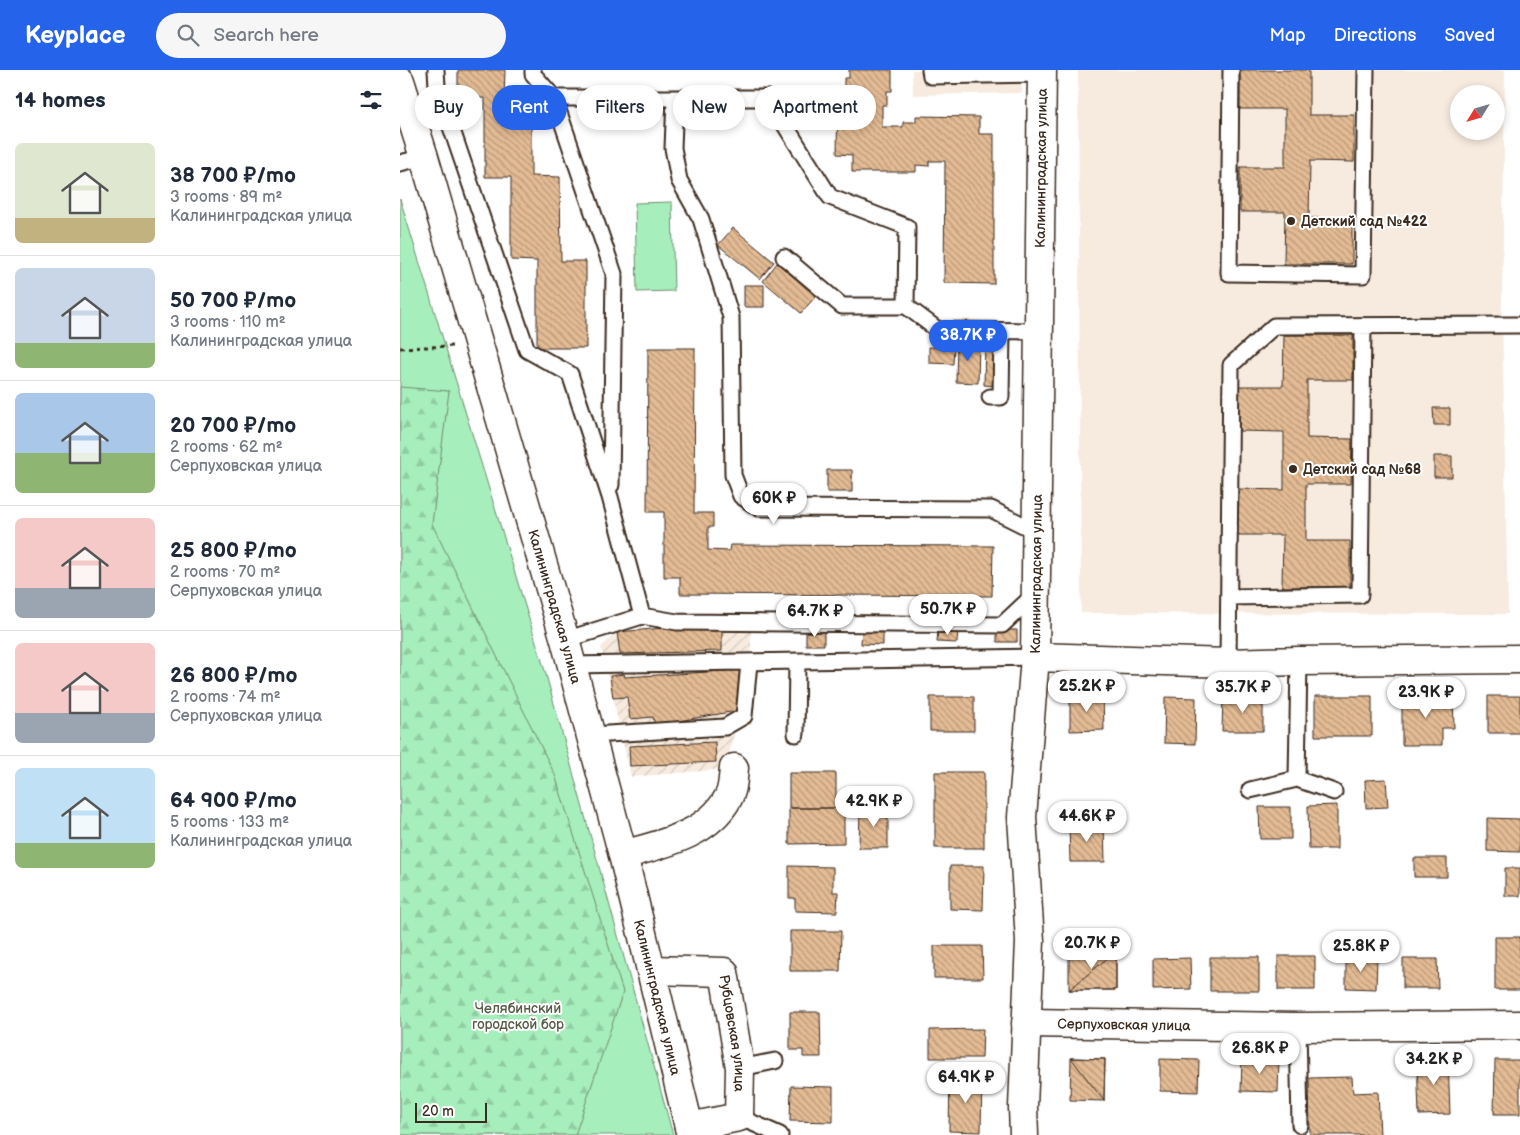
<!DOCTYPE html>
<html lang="en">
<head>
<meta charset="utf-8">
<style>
	body { margin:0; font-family:"Balsamiq Sans",sans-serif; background:#f6f6f7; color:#1f2937; height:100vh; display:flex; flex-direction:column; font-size:19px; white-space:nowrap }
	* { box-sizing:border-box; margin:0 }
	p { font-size:16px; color:#747a83 }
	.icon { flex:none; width:28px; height:28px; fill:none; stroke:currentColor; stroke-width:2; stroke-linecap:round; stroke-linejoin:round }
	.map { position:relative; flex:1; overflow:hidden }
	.side { display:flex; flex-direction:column; background:#fff; width:400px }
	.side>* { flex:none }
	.banner { position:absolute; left:15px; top:15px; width:475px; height:45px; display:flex; gap:10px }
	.needle { width:32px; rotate:233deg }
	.tools { position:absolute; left:1050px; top:15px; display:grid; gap:10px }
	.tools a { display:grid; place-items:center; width:55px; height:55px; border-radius:50%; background:#fff; box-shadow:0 2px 8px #0003; font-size:25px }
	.scale { position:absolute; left:15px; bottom:12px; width:72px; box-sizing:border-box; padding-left:5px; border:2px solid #3b2a1e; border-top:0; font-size:14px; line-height:18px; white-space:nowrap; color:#3b2a1e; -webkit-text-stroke:4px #fff; paint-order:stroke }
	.price { position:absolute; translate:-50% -42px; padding:0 11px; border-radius:18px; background:#fff; color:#222; font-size:16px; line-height:32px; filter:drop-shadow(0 1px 2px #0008) }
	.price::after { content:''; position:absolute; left:50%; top:30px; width:15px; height:11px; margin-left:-8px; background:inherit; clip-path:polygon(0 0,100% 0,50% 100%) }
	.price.selected { background:#2563eb; color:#fff }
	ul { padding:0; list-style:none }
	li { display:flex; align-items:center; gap:15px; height:125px; padding:0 15px }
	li+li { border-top:1px solid #e0e1e3 }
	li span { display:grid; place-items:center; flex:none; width:140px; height:100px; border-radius:8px; color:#555 }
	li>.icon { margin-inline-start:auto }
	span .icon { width:60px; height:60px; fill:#fffc; stroke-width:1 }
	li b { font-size:21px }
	h2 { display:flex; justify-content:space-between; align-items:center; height:60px; padding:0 15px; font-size:21px }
	.chip { padding:0 18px; border-radius:22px; background:#fff; box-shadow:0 2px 8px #0003; font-size:18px; line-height:45px }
	.chip.selected { background:#2563eb; color:#fff }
	header { display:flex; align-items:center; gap:30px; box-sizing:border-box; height:70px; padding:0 25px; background:#2563eb; color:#fff }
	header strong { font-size:24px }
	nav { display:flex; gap:28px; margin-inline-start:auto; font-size:18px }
	.search { width:350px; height:45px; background:#f6f6f7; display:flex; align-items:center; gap:12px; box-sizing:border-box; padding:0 18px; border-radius:28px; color:#747a83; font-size:19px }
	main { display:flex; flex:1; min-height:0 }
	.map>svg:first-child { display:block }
	.built { fill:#f7ebdf; fill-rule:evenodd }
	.industrial { fill:url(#industrial-furrows) }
	.green { fill:#a6eebc; stroke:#708c6d }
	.forest { fill:url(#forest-firs); stroke:#708c6d }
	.building { fill:url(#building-back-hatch); stroke:#3b2a1e }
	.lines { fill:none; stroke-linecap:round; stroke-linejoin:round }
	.lane-casing { stroke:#3b2a1e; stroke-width:19 }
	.street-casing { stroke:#3b2a1e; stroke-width:31 }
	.path { stroke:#3b2a1e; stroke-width:3; stroke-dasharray:4 4; stroke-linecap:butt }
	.lane { stroke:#fff; stroke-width:15 }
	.street { stroke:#fff; stroke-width:28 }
	.poi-dot { fill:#3b2a1e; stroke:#fff; stroke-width:2 }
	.labels { text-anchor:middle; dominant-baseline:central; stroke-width:4; stroke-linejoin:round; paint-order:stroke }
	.street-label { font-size:14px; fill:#3b2a1e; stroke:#fff }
	.poi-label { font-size:14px; font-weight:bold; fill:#3b2a1e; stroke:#fff; text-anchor:start }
	.park-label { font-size:14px; fill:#565b46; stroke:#fff }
</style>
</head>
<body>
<header>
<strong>Keyplace</strong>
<div class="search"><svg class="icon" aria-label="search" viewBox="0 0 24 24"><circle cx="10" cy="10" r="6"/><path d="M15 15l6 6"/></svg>Search here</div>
<nav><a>Map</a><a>Directions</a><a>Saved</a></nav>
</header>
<main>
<section class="side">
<h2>14 homes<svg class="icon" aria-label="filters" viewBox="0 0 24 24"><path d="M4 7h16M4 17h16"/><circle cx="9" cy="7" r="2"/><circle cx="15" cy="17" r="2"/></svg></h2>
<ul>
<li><span style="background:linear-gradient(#dfe7d0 75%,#c2b280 0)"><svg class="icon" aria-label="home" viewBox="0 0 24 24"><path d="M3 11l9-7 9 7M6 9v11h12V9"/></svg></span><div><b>38 700 ₽/mo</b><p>3 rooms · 89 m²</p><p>Калининградская улица</p></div></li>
<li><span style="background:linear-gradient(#c9d6e8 75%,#8fb573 0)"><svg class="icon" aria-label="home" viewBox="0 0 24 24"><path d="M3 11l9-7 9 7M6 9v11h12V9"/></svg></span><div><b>50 700 ₽/mo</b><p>3 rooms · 110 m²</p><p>Калининградская улица</p></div></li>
<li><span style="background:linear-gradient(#a9c7e8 60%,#8fb573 0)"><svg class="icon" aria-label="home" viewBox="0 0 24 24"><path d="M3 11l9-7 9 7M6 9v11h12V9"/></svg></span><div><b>20 700 ₽/mo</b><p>2 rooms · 62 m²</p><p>Серпуховская улица</p></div></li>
<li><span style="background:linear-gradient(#f6c9c9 70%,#9aa5b1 0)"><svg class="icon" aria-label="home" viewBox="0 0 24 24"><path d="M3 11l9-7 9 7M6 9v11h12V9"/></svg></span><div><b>25 800 ₽/mo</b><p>2 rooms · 70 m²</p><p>Серпуховская улица</p></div></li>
<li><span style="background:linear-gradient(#f6c9c9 70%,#9aa5b1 0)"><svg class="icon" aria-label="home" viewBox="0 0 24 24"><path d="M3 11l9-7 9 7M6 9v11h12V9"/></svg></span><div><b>26 800 ₽/mo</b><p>2 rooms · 74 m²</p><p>Серпуховская улица</p></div></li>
<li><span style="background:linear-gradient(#bfe0f5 75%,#8fb573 0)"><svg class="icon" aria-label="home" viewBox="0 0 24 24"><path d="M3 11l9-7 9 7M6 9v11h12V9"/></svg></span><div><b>64 900 ₽/mo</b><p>5 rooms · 133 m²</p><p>Калининградская улица</p></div></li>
</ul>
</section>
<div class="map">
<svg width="1120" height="1065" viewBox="0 0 1120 1065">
	<defs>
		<pattern id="industrial-furrows" width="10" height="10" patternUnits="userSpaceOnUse" patternTransform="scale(1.25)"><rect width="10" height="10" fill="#f7ebdf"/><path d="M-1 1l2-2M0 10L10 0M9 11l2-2" fill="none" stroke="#d5cabf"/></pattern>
		<pattern id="forest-firs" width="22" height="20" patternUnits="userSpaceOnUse" patternTransform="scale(1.25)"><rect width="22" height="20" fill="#a6eebc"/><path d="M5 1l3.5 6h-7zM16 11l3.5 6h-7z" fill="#90cca1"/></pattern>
		<pattern id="building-back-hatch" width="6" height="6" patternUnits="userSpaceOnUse" patternTransform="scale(1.25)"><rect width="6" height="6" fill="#e3bb94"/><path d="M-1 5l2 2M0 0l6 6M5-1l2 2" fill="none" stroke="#b99878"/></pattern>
	</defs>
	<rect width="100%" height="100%" fill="#fff"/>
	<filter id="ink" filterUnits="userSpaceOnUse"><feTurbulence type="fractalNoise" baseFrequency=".02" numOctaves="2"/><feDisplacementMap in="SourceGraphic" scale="10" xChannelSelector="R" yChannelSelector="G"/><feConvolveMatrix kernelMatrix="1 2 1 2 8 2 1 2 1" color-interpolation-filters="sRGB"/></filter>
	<g filter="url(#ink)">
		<!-- built -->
		<path class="built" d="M 512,0 L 621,0 L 622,23 L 513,25 Z
			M 678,0 L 1105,0 L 1102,244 L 1108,544 L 681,543 ZM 1059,24 L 1096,24 L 1096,61 L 1059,61 Z"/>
		<!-- industrial -->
		<path class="industrial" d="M 265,558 L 322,559 L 351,562 L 352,655 L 336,656 L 325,699 L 231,707 L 201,577 L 217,562 Z"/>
		<!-- green -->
		<path class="green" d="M 0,129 L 145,601 L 273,1065 L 0,1065 Z
			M 272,132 L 274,221 L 237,222 L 235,133 Z"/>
		<!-- forest -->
		<path class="forest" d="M 0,317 L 49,321 L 32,454 L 155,705 L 223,922 L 175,1065 L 0,1065 Z"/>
		<!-- building -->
		<path class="building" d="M 58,0 L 105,0 L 104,28 L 131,28 L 131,106 L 160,107 L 161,191 L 186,191 L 186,278 L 137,278 L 137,191 L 111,190 L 111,107 L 85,107 L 85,28 L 58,28 Z
			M 449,0 L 492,0 L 492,21 L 487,21 L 487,35 L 482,35 L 482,57 L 503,57 L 503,52 L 516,52 L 516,46 L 579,47 L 579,64 L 594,64 L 594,214 L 544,213 L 545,91 L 529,91 L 529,96 L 516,95 L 516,102 L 452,102 L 452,85 L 437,84 L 438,20 L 444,20 L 444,8 L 449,8 Z
			M 840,0 L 909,0 L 909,45 L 954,45 L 954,92 L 910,91 L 909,148 L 952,148 L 952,194 L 884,194 L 885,142 L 840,142 L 840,97 L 885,97 L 885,39 L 840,39 Z
			M 333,158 L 374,192 L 360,209 L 318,175 Z
			M 377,193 L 416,226 L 401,243 L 363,211 Z
			M 344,215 L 364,215 L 364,237 L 344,237 Z
			M 884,265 L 953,265 L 953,310 L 907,310 L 907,368 L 952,369 L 951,414 L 906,414 L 906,471 L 950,471 L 950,517 L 882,517 L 883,465 L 838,465 L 839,419 L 884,420 L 884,362 L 839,361 L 839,316 L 883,316 Z
			M 585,270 L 596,270 L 596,316 L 584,315 Z
			M 557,271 L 579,272 L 578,313 L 556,312 Z
			M 529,277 L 554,278 L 553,294 L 529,293 Z
			M 248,278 L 295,278 L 294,443 L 313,443 L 313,457 L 308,457 L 308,480 L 329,481 L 330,475 L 593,476 L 592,526 L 280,524 L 280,507 L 264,507 L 264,442 L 247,442 Z
			M 1033,338 L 1050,338 L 1050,355 L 1034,355 Z
			M 1034,386 L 1052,386 L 1052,407 L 1034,407 Z
			M 427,400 L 452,400 L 452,422 L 427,422 Z
			M 265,558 L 322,559 L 322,581 L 220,584 L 217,562 Z
			M 406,560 L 424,560 L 424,575 L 406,575 Z
			M 462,560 L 483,561 L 483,575 L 461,574 Z
			M 538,560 L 558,560 L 557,573 L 537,572 Z
			M 597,560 L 617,560 L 617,572 L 597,572 Z
			M 341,600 L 342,640 L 255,655 L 253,647 L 230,649 L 227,627 L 213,628 L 210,606 L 224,604 L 225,607 Z
			M 703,625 L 704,660 L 670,661 L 670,626 Z
			M 823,626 L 863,627 L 863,661 L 822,661 Z
			M 915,626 L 972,626 L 972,666 L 915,666 Z
			M 1053,626 L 1054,658 L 1042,658 L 1042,675 L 1002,675 L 1002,627 Z
			M 1088,626 L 1120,626 L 1120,663 L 1088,663 Z
			M 530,627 L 574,627 L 574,661 L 530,661 Z
			M 765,627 L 796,628 L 795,674 L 764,673 Z
			M 315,672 L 316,692 L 230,696 L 229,676 Z
			M 535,702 L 584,702 L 584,778 L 535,778 Z
			M 389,703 L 436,703 L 436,738 L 389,738 Z
			M 986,709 L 988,737 L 966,738 L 965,710 Z
			M 937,735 L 937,779 L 909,779 L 908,736 Z
			M 859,737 L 891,737 L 891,769 L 860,769 Z
			M 389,738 L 444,738 L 444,773 L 389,774 Z
			M 460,738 L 488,738 L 488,778 L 459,778 Z
			M 1087,748 L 1120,749 L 1120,782 L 1087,781 Z
			M 669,754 L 704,754 L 705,792 L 670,792 Z
			M 1014,788 L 1047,788 L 1047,807 L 1014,807 Z
			M 389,796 L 433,797 L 433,822 L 438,822 L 437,842 L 395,841 L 395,828 L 389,828 Z
			M 550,796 L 584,796 L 583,840 L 550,839 Z
			M 1105,798 L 1120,798 L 1120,826 L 1105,826 Z
			M 390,861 L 441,861 L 440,901 L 390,901 Z
			M 1095,867 L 1120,867 L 1120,920 L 1095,920 Z
			M 534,876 L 582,876 L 583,908 L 534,908 Z
			M 669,880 L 716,881 L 716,920 L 669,920 Z
			M 716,881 L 716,920 L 669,920 Z
			M 878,886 L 915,886 L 915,920 L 878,920 Z
			M 810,887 L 859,887 L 859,921 L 810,921 Z
			M 790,888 L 791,919 L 753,920 L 753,889 Z
			M 946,888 L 977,888 L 976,919 L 946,918 Z
			M 1003,889 L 1037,889 L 1038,918 L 1003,918 Z
			M 390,942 L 420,942 L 421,987 L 403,987 L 403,980 L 390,980 Z
			M 583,959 L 582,988 L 530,988 L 530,960 Z
			M 671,988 L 705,989 L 704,1031 L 670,1030 Z
			M 671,988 L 705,989 L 704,1031 Z
			M 842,988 L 879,989 L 878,1022 L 841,1021 Z
			M 1048,988 L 1050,1044 L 1019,1045 L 1017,989 Z
			M 760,989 L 799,990 L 798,1022 L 760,1021 Z
			M 1095,990 L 1120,990 L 1120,1044 L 1094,1044 Z
			M 550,1005 L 582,1006 L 581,1062 L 549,1061 Z
			M 952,1007 L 953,1023 L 978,1022 L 980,1065 L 910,1065 L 909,1008 Z
			M 391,1016 L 433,1017 L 433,1052 L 390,1051 Z"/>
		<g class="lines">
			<!-- lane casing -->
			<g class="lane-casing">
				<path id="lane" d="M 36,0 L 37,16 L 127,280 L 170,304 L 210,427 L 242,546
					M 133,0 L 133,4 L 154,28 L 214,204 L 211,415
					M 530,0 L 531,6 L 642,4
					M 831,0 L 829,203 L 963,205 L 966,0
					M 154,28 L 368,28 L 430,127 L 507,157 L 506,236 L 538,260 L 640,261
					M 275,28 L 273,78 L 279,110 L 301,149 L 331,247 L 333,405 L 341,426 L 359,438 L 591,439 L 637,462
					M 0,93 L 24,87
					M 384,187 L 442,236 L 506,236
					M 590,327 L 601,327 L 602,261
					M 829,527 L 960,525 L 963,256
					M 165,570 L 242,546 L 277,552 L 602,555 L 636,523
					M 828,593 L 831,295 L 874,256 L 1120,255
					M 172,595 L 635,587
					M 396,664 L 397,592
					M 191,665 L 325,657 L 344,646 L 349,593
					M 897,709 L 899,591
					M 850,720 L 897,709 L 934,722
					M 898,957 L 900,1055
					M 340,998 L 375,991
					M 339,1047 L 380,1065"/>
			</g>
			<!-- street casing -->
			<g class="street-casing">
				<g id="street">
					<path id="s1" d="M 0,11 L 24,87 L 165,570 L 223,785 L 291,1065"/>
					<path d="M 635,587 L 828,593 L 899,591 L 1120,589"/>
					<path d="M 223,785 C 261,774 307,766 328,728 C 333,720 333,707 334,698"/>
					<path id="s2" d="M 251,900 L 324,902 L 340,998 L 339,1047 L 289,1057"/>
					<path id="s3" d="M 626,953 L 898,957 L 1120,955"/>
					<path id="s4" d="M 624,1065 L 623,1037 L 630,871 L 622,747 L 635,587 L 642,0"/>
				</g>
			</g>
			<!-- path -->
			<path class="path" d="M 0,278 L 53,276"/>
			<!-- lane -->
			<use href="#lane" class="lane"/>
			<!-- street -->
			<use href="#street" class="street"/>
		</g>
	</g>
	<!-- markers -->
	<g class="poi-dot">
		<circle cx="891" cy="151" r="5"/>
		<circle cx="893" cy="399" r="5"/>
	</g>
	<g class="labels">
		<!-- street labels -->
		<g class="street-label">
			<text stroke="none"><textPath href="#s4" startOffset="968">Калининградская улица</textPath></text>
			<text stroke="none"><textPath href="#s4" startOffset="562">Калининградская улица</textPath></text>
			<text stroke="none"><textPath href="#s1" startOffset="548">Калининградская улица</textPath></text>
			<text stroke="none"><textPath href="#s1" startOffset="952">Калининградская улица</textPath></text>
			<text stroke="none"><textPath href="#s3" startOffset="98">Серпуховская улица</textPath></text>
			<text stroke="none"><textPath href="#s2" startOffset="135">Рубцовская улица</textPath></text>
		</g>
		<!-- poi labels -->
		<g class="poi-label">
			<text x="901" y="151">Детский сад №422</text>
			<text x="903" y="399">Детский сад №68</text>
		</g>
		<!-- park labels -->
		<g class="park-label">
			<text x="118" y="938">Челябинский<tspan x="118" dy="16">городской бор</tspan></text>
		</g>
	</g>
</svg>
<div class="tools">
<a><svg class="needle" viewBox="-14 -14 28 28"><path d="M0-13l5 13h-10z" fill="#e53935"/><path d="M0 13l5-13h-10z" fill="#747a83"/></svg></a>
</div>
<div class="scale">20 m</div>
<b class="price selected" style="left:568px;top:292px">38.7K ₽</b>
<b class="price" style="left:374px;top:455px">60K ₽</b>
<b class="price" style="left:548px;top:566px">50.7K ₽</b>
<b class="price" style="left:415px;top:568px">64.7K ₽</b>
<b class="price" style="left:687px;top:643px">25.2K ₽</b>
<b class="price" style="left:843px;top:644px">35.7K ₽</b>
<b class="price" style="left:1026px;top:649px">23.9K ₽</b>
<b class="price" style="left:474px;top:758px">42.9K ₽</b>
<b class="price" style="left:687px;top:773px">44.6K ₽</b>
<b class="price" style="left:692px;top:900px">20.7K ₽</b>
<b class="price" style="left:961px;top:903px">25.8K ₽</b>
<b class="price" style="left:860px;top:1005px">26.8K ₽</b>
<b class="price" style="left:1034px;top:1016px">34.2K ₽</b>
<b class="price" style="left:566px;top:1034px">64.9K ₽</b>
<div class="banner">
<a class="chip">Buy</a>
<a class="chip selected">Rent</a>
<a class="chip">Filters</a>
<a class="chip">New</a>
<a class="chip">Apartment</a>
</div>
</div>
</main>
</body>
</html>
